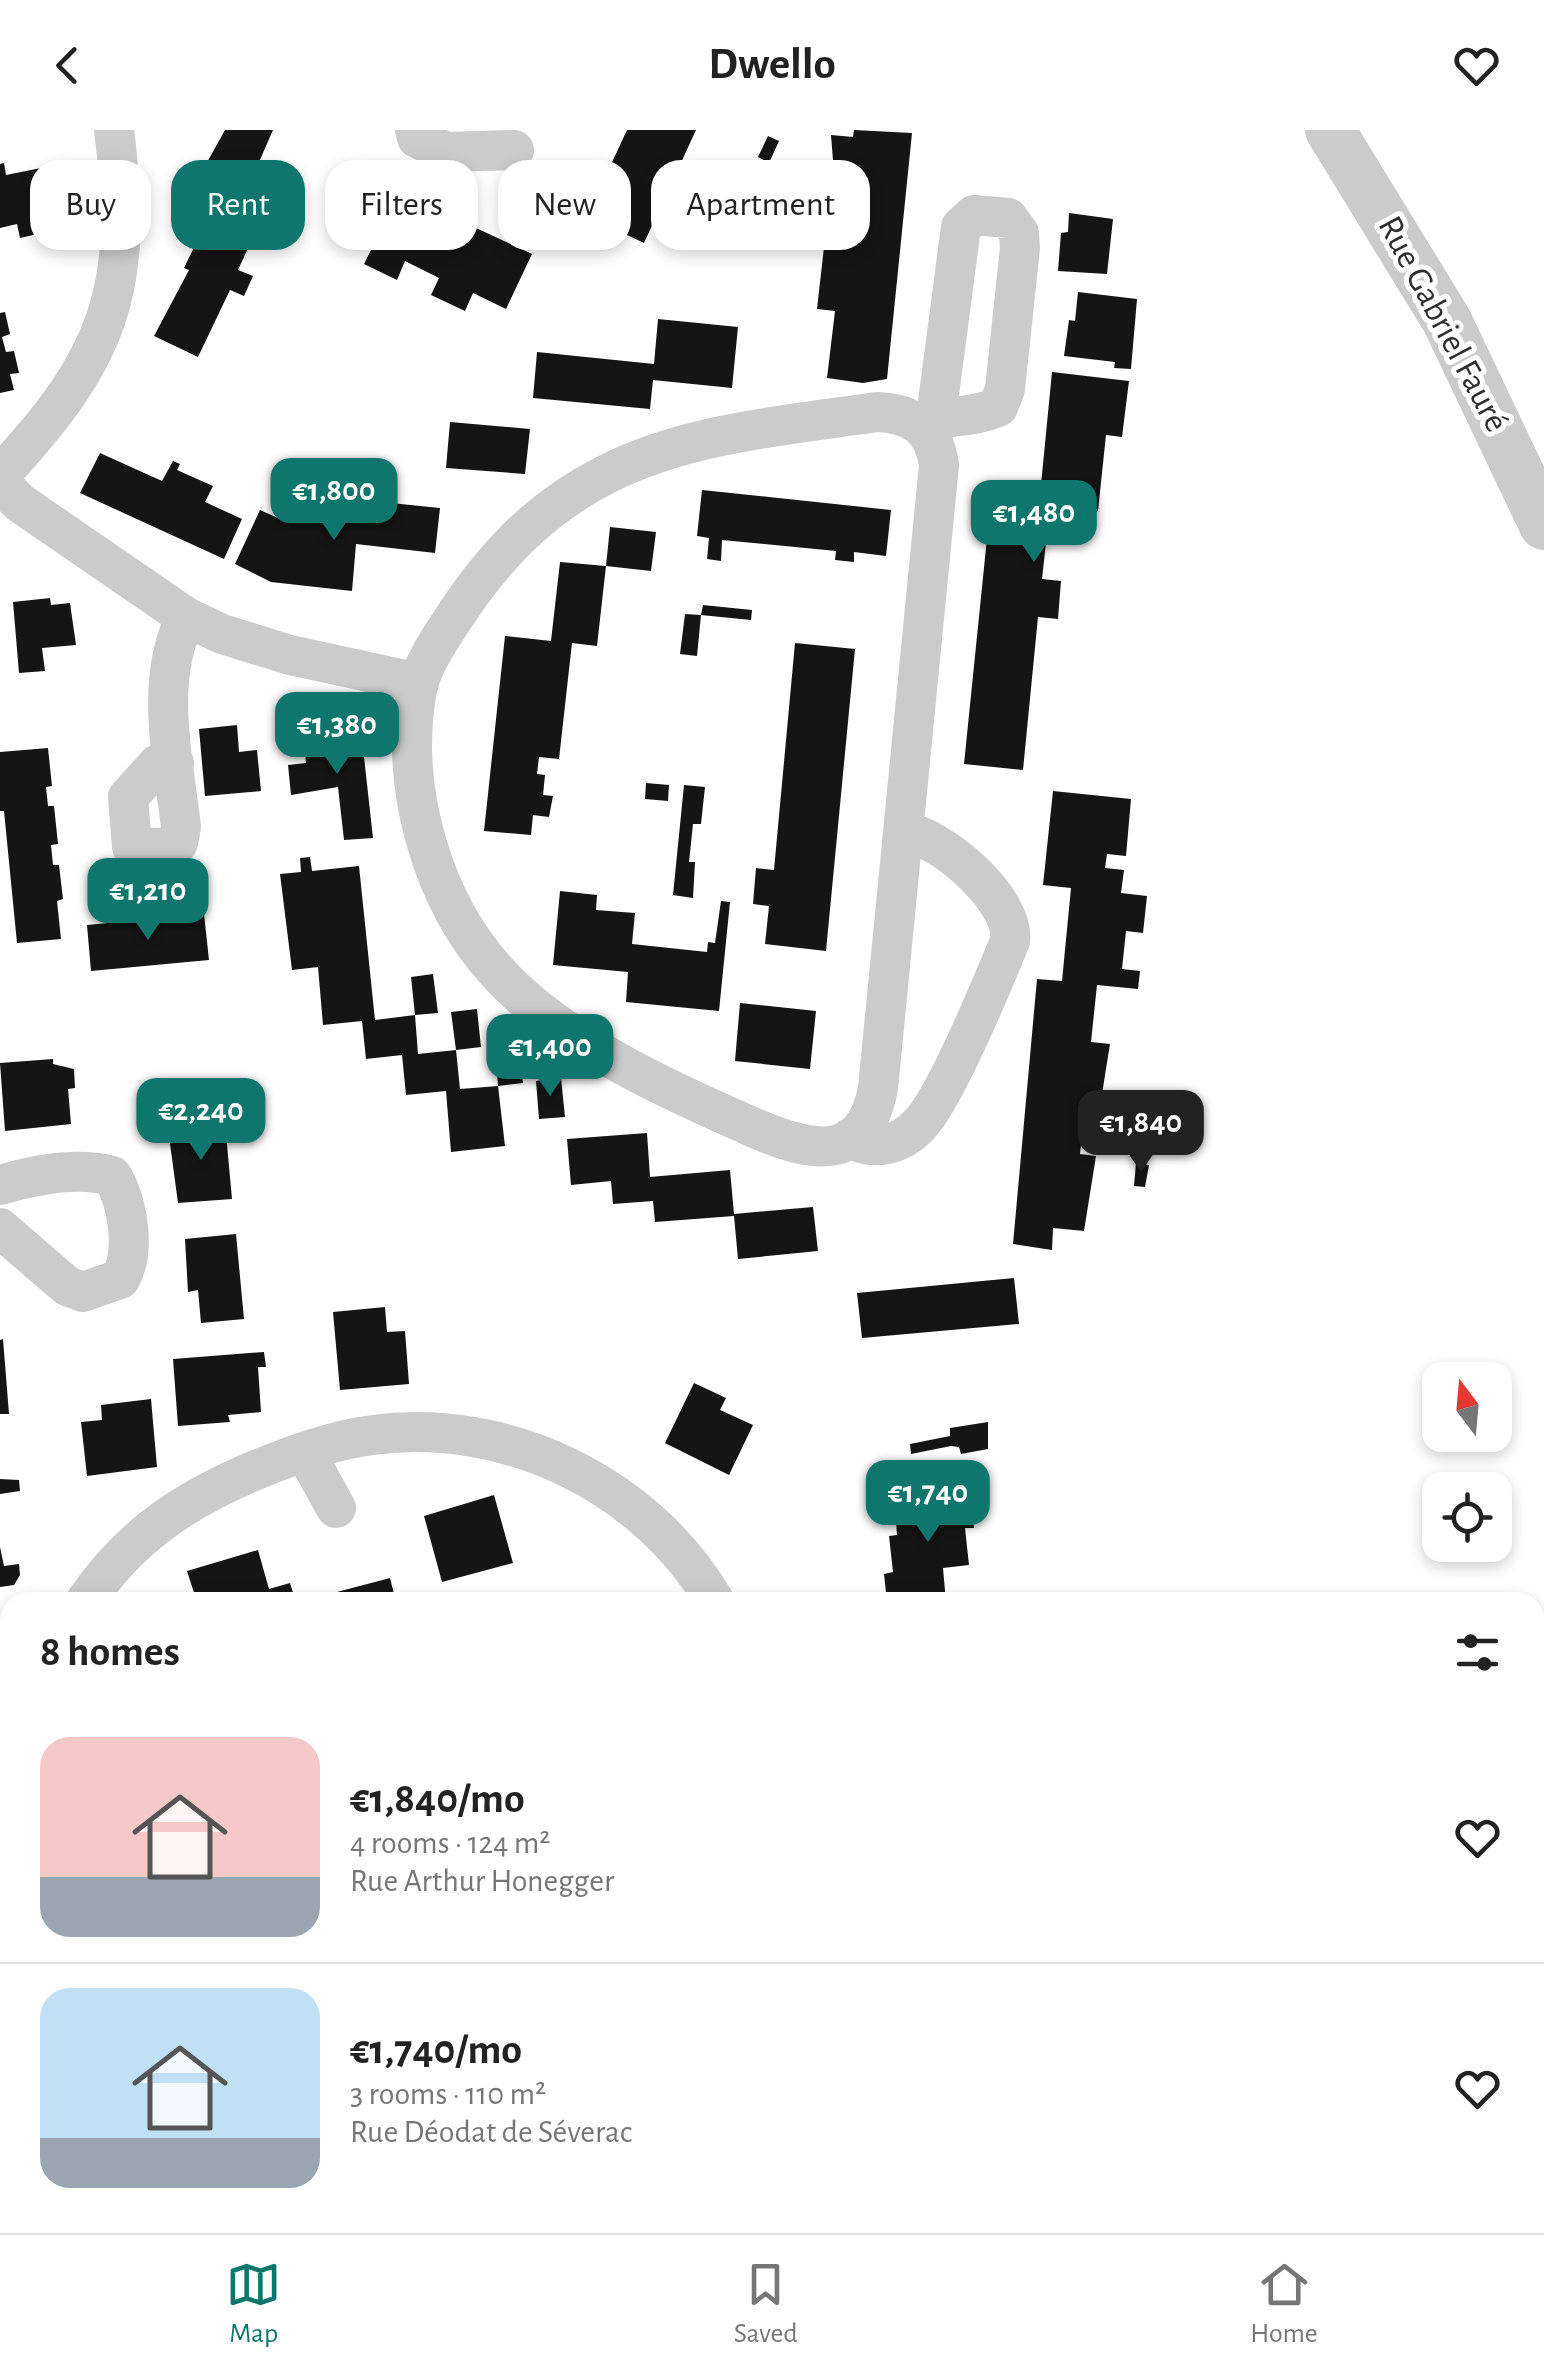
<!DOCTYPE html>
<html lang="en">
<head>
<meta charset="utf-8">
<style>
	body { margin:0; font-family:"Alegreya Sans",sans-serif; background:#f2f2f2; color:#222; height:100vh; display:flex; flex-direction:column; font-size:38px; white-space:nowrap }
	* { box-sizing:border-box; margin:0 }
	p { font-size:32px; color:#767676 }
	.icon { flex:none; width:55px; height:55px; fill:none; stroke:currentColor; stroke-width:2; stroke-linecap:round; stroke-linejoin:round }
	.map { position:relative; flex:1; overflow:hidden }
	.drawer { position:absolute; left:0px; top:1462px; width:1545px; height:642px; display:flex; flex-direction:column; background:#fff; border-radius:30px 30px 0 0; box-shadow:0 5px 15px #0003 }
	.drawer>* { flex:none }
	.banner { position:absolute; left:30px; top:30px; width:1000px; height:90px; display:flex; gap:20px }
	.needle { width:65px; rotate:344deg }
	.controls { position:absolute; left:1422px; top:1232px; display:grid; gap:20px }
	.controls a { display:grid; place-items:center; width:90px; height:90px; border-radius:20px; background:#fff; box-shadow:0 5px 15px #0003; font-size:50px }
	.price { position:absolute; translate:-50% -85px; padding:0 22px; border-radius:20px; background:#0f766e; color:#fff; font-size:32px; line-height:65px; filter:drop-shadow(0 2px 5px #0008) }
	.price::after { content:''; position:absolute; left:50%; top:60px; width:30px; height:22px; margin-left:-15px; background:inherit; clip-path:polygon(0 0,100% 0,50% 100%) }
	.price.selected { background:#222; color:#fff }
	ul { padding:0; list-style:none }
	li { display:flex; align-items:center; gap:30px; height:250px; padding:0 40px }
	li+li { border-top:2px solid #e0e0e0 }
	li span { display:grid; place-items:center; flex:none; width:280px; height:200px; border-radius:30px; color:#555 }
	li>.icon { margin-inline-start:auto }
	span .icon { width:120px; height:120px; fill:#fffc; stroke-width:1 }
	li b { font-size:42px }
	h2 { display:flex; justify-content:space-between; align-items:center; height:120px; padding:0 40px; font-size:42px }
	.pill { padding:0 35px; border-radius:30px; background:#fff; box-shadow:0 5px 15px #0003; font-size:35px; line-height:90px }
	.pill.selected { background:#0f766e; color:#fff }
	header { display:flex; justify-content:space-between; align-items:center; height:130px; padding:0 40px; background:#fff; font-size:45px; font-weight:700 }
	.tabs { display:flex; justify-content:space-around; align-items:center; height:140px; border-top:2px solid #e0e0e0; background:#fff; font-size:28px; color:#767676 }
	.tabs a { display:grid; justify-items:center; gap:5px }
	.tabs .selected { color:#0f766e }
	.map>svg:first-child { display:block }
	.building { fill:#151515 }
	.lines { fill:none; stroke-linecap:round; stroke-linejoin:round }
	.service { stroke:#cbcbcb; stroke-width:20 }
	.minor { stroke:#cbcbcb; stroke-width:40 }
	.tertiary { stroke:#cbcbcb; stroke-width:50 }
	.labels { text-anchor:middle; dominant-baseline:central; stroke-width:10; stroke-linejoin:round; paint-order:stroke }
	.street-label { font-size:35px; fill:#2e2e2e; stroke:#fff }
</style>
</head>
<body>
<header><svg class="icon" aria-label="back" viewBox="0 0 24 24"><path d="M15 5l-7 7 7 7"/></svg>Dwello<svg class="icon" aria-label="heart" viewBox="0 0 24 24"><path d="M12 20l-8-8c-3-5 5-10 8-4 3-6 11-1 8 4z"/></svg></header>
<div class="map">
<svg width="1544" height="2103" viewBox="0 0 1544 2103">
	<rect width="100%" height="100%" fill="#fff"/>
	<!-- building -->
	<path class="building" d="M 225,0 L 273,0 L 249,55 L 263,61 L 257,77 L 249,91 L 239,86 L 234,96 L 254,105 L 238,140 L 253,146 L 244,166 L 230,160 L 198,227 L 154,206 L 189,140 L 184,138 L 201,103 L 189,98 L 203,69 L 190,63 Z
		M 627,0 L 696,0 L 644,113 L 587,86 Z
		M 854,0 L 912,3 L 887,249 L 863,253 L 827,248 L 835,181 L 817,179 L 824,117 L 841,120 L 845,82 L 828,81 L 830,64 L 846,65 L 849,45 L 834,43 L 831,5 L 853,7 Z
		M 768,6 L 779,11 L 769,33 L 758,27 Z
		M 4,33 L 6,45 L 41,38 L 55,100 L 20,108 L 17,94 L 0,98 L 0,34 Z
		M 362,45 L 532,124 L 506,179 L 473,163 L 465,181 L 431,165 L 439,148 L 405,131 L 397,150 L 364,134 L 373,116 L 337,98 Z
		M 1069,83 L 1113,89 L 1107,144 L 1058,141 L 1061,103 L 1068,102 Z
		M 1078,162 L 1137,169 L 1131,239 L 1114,238 L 1115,232 L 1064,226 L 1069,190 L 1075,191 Z
		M 5,182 L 10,204 L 2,207 L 6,222 L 14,221 L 19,243 L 10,244 L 14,260 L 0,263 L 0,183 Z
		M 658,189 L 738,197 L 732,258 L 653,250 L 650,279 L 533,268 L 537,222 L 654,234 Z
		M 1052,242 L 1129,251 L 1122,307 L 1106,305 L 1098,381 L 1050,376 L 1042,449 L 1061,451 L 1058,489 L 1038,487 L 1023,640 L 964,634 L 991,369 L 1039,375 Z
		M 450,292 L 530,299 L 525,344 L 446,338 Z
		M 100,323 L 162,351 L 173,331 L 180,334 L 177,340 L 213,356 L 205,372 L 242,389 L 224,429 L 80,363 Z
		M 702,360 L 891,380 L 886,426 L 854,422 L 854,432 L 835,430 L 836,421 L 722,410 L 721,431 L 707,429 L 709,408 L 697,406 Z
		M 361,370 L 440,378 L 435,423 L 356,414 L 352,461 L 271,452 L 235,434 L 260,380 L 278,388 L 320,392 L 320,383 L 359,385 Z
		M 610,397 L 656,402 L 651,441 L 606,436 L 597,516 L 572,513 L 559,629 L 539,627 L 537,644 L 545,645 L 543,665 L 553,666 L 549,687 L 533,685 L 531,705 L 484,701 L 505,506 L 551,511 L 560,432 L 606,436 Z
		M 50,468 L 51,475 L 70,473 L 76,515 L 42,518 L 45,541 L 19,543 L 13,472 Z
		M 703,475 L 752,480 L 751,490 L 701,485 Z
		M 685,484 L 701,485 L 697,526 L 680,524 Z
		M 795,513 L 855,519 L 826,821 L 765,814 L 769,776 L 753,774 L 756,738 L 774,740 Z
		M 237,595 L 239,622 L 257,620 L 261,661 L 205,666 L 199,599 Z
		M 361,600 L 373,708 L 344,710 L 338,657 L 291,665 L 288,635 L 306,633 L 303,606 Z
		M 48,618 L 52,656 L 46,657 L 48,676 L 54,676 L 58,714 L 51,715 L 53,735 L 59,735 L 63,769 L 57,771 L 61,809 L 17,813 L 4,681 L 0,681 L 0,622 Z
		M 646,653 L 669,655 L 668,671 L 645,669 Z
		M 684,655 L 705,657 L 701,694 L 693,694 L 689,732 L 695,732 L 693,768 L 673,765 Z
		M 1053,661 L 1131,669 L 1126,726 L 1107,724 L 1105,738 L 1124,740 L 1121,763 L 1147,766 L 1143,803 L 1126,801 L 1122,839 L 1140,841 L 1138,859 L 1097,855 L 1091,912 L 1110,914 L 1098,989 L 1084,987 L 1080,1024 L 1096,1026 L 1084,1101 L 1053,1098 L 1052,1120 L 1013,1114 L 1037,849 L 1062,851 L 1071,758 L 1043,755 Z
		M 310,727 L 312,741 L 359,736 L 375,890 L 415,885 L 411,847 L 433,844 L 438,883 L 415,885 L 418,924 L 456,920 L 460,959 L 498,956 L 505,1016 L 451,1022 L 446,961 L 406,965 L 402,925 L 366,929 L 362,891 L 323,895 L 318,837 L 292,840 L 280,744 L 301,742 L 300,728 Z
		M 560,761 L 597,765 L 596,780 L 635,783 L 632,814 L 707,822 L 708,812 L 715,813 L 721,771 L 730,772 L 719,881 L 626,872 L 628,842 L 553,835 Z
		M 204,784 L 209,830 L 91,841 L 87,795 Z
		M 740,873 L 816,881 L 810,939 L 735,931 Z
		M 477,879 L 481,917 L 456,920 L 451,882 Z
		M 518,913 L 523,953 L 498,956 L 495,916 Z
		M 53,929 L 53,934 L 74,939 L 75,958 L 68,959 L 71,994 L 5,1001 L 0,933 Z
		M 561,948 L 565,987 L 539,989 L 536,951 Z
		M 225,993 L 232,1069 L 178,1073 L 168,999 Z
		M 647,1003 L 650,1047 L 730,1040 L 734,1084 L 813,1077 L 818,1121 L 738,1129 L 734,1086 L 655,1092 L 653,1071 L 613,1074 L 611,1051 L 571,1055 L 567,1009 Z
		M 1136,1033 L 1149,1035 L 1145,1057 L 1134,1056 Z
		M 236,1104 L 244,1189 L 201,1193 L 198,1160 L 188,1162 L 185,1109 Z
		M 1014,1148 L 1019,1194 L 862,1208 L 857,1163 Z
		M 385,1177 L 387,1202 L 405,1201 L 409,1254 L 340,1260 L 333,1182 Z
		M 3,1209 L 9,1284 L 0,1284 L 0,1210 Z
		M 264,1222 L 266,1237 L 258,1237 L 261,1282 L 228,1285 L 230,1292 L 178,1296 L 173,1229 Z
		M 694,1253 L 726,1268 L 720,1280 L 753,1295 L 729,1345 L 665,1313 Z
		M 151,1269 L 157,1337 L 87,1346 L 81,1292 L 102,1290 L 101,1275 Z
		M 988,1292 L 988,1319 L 961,1324 L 959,1317 L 951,1316 L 911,1324 L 910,1314 L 950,1306 L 950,1298 Z
		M 0,1349 L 19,1350 L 20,1361 L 0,1364 Z
		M 970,1360 L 974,1398 L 965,1398 L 969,1435 L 943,1438 L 946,1472 L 887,1472 L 884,1444 L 893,1442 L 889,1406 L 897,1405 L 894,1368 Z
		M 494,1365 L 513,1433 L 442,1452 L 424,1386 Z
		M 0,1417 L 4,1436 L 19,1434 L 20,1445 L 14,1455 L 0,1457 Z
		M 258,1420 L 269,1459 L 290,1453 L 296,1472 L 197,1472 L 187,1441 Z
		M 390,1448 L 396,1472 L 320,1472 L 318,1467 Z
		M 0,1779 L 10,1789 L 10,1873 L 0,1863 Z
		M 544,2095 L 618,2095 L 620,2103 L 546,2103 Z
		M 1282,2095 L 1394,2095 L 1391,2103 L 1278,2103 Z"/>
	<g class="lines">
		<!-- service -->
		<path class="service" d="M 0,2032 L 10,2041
			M 66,2095 L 73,2103"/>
		<!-- minor -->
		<path class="minor" d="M 415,0 L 417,8 L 446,22 L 514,20
			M 877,282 C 912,283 934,298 939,335 L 878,958 C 864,1034 811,1022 757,999 C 672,962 561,912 499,844 C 431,771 398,653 418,555 C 423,535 438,512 449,495 C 490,431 536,380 605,345 C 686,303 788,295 877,282 Z
			M 922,295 C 943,283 968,290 998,277 L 1005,259 L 1020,118 L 1019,103 L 1008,88 L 974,85 L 961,97 L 936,287
			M 0,345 C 109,228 135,161 114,0
			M 0,353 L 20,373 L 186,487 L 222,504 L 290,525 L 419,553
			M 174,633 L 158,634 L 128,667 L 132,717 L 167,718 L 178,713 L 181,697 C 173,628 154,551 186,487
			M 850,1008 C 874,1022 901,1015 920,994 C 946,967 994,850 1010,811 C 1016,771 941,706 904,702
			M 0,1055 C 34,1045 77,1036 112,1046 C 128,1072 136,1122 120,1149 L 83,1162 L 67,1156 L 0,1098
			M 305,1322 L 336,1378
			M 85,1472 C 129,1407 184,1370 256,1340 C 293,1325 333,1310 373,1305 C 507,1287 647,1355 715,1472
			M 0,1569 L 10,1567
			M 0,1666 L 10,1680"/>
		<!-- tertiary -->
		<path class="tertiary" d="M 1330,0 L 1447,191 L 1544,395"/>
	</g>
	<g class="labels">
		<!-- street labels -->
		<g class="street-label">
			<text transform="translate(1443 194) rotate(62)">Rue Gabriel Fauré</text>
		</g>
	</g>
</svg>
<div class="controls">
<a><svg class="needle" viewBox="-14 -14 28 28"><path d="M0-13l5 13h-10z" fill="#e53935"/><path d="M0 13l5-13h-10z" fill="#767676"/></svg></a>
<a><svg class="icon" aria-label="locate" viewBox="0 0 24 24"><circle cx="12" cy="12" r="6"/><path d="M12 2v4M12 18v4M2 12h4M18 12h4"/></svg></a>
</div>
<b class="price" style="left:334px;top:413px">€1,800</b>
<b class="price" style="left:1034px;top:435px">€1,480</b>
<b class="price" style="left:337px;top:647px">€1,380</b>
<b class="price" style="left:148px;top:813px">€1,210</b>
<b class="price" style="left:550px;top:969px">€1,400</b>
<b class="price" style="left:201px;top:1033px">€2,240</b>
<b class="price selected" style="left:1141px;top:1045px">€1,840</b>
<b class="price" style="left:928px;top:1415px">€1,740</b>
<div class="banner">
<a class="pill">Buy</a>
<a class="pill selected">Rent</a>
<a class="pill">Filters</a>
<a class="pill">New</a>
<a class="pill">Apartment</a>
</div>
<section class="drawer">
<h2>8 homes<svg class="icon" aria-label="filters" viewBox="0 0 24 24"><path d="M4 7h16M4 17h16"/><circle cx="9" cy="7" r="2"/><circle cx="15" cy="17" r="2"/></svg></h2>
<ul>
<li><span style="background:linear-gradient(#f6c9c9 70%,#9aa5b1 0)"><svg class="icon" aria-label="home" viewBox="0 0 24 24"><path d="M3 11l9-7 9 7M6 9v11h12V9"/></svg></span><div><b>€1,840/mo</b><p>4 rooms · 124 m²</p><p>Rue Arthur Honegger</p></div><svg class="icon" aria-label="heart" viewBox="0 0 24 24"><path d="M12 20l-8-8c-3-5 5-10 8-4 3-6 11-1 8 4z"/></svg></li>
<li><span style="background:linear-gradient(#bfe0f5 75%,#9aa5b1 0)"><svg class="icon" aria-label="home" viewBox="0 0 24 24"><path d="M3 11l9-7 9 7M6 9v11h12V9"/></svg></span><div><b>€1,740/mo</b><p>3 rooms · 110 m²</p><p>Rue Déodat de Séverac</p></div><svg class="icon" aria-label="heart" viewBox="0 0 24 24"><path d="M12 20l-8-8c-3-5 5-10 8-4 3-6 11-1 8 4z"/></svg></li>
</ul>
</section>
</div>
<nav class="tabs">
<a class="selected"><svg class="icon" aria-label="map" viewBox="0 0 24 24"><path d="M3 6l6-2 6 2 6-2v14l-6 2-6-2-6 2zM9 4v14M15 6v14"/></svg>Map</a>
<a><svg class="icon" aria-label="saved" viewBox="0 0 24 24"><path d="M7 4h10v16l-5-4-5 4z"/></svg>Saved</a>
<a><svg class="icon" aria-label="home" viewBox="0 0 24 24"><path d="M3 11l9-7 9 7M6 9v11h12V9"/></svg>Home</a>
</nav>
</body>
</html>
